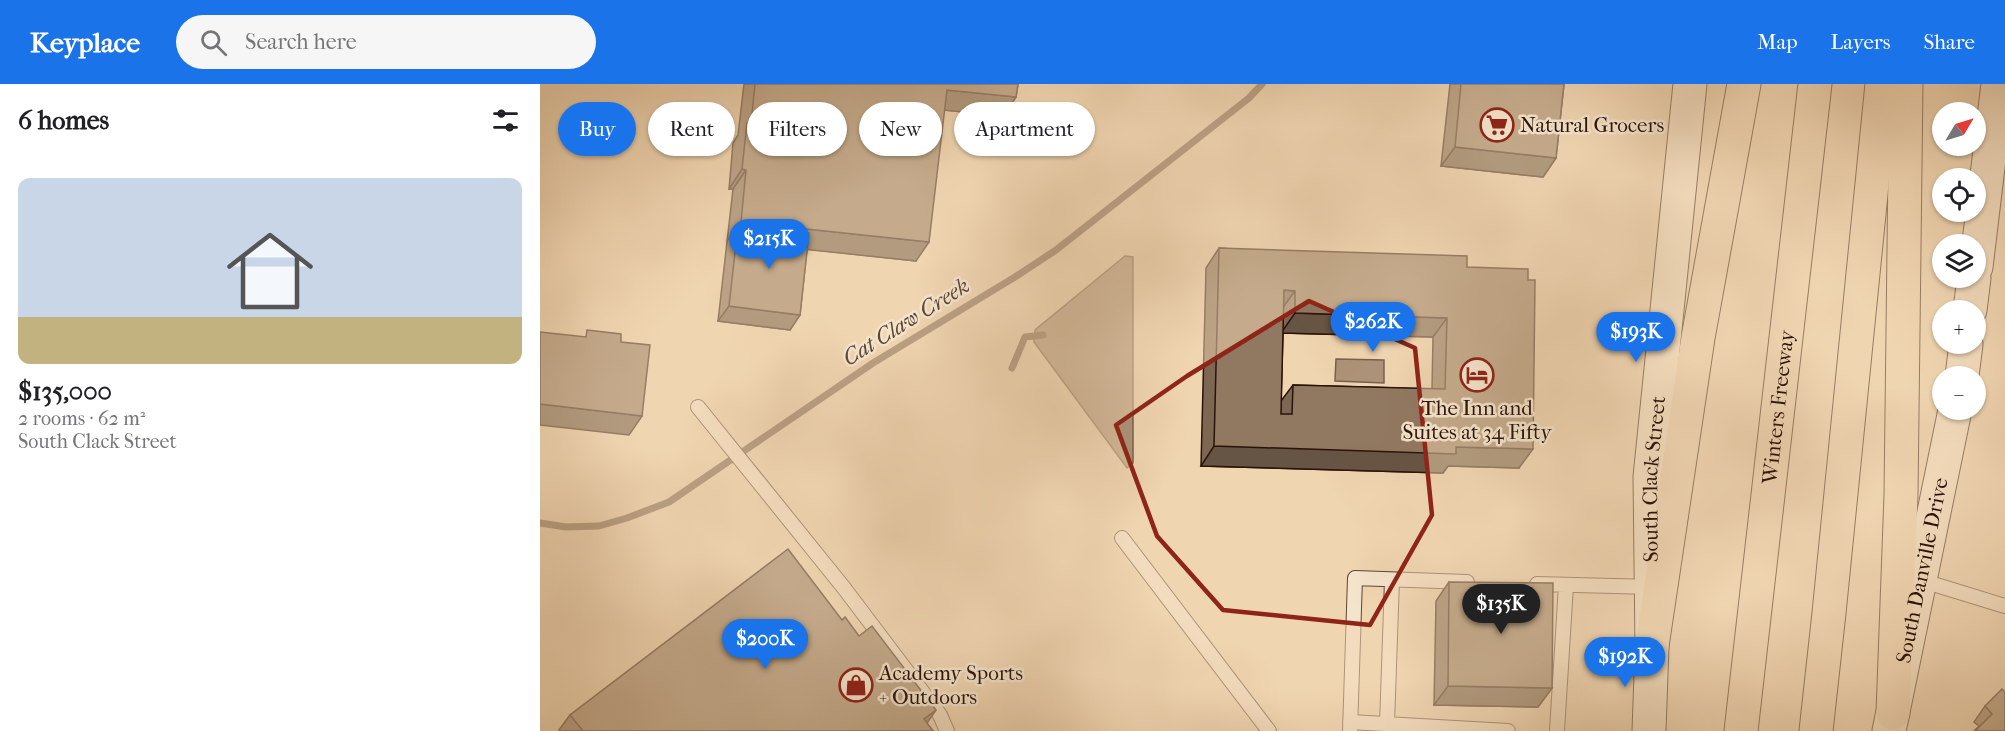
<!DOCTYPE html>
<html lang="en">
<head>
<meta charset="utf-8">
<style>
	body { margin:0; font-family:"IM FELL French Canon",serif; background:#f6f6f6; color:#202124; height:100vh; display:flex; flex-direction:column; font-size:22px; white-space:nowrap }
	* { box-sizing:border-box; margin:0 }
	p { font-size:20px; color:#757577 }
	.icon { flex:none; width:33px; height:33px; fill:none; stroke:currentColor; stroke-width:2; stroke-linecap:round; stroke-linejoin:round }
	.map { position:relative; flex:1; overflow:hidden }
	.sheet { display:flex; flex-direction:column; background:#fff; width:540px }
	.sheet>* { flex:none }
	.guide { position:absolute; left:18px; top:18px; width:570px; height:54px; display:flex; gap:12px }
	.needle { width:39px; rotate:52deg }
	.controls { position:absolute; left:1392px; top:18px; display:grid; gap:12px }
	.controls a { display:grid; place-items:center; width:54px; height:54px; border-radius:50%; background:#fff; box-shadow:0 2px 4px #0004; font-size:30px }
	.price { position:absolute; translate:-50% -51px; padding:0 14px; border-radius:21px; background:#1a73e8; color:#fff; font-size:20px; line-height:39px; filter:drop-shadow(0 2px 3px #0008) }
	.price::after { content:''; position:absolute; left:50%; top:36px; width:18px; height:14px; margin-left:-9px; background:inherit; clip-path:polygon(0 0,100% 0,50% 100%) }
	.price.current { background:#222; color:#fff }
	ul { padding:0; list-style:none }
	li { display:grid; align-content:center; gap:12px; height:318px; padding:0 18px }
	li+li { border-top:2px solid #e0e0e0 }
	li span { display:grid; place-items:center; height:186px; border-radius:12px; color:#555 }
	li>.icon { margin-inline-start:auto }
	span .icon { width:108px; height:108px; fill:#fffc; stroke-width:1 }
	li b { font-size:26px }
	h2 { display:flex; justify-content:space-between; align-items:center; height:72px; padding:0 18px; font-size:26px }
	.pill { padding:0 21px; border-radius:27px; background:#fff; box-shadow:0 2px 4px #0004; font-size:21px; line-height:54px }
	.pill.current { background:#1a73e8; color:#fff }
	header { display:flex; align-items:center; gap:36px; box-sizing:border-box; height:84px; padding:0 30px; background:#1a73e8; color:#fff }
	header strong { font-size:28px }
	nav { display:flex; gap:33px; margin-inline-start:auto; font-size:21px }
	.search { width:420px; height:54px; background:#f6f6f6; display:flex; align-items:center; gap:15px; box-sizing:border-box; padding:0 21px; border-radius:33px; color:#757577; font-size:22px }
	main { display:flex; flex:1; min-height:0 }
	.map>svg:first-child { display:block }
	.water { fill:#ad9379; stroke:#79604d; stroke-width:1.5 }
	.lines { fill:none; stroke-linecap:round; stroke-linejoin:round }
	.stream { stroke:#79604d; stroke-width:7 }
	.lane-casing { stroke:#5c4434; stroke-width:16 }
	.secondary-casing { stroke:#2a130b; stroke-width:35 }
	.highway-casing { stroke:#2a130b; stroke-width:35 }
	.lane { stroke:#f5e4cc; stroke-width:14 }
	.secondary { stroke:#f5e4cc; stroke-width:33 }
	.highway { stroke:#f0d5b1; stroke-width:33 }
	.wall { fill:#7d6753; stroke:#2a130b; stroke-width:1.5; fill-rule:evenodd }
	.shaded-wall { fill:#665444; stroke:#2a130b; stroke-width:1.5 }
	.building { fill:#917861; stroke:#2a130b; stroke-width:1.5; fill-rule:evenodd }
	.marked { fill:none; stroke:#8f2418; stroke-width:4.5; stroke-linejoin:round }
	.labels { text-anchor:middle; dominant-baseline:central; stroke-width:5; stroke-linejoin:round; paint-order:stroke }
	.poi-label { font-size:21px; fill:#2a130b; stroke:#f5e4cc; text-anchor:start }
	.street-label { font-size:21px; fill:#2a130b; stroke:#f5e4cc }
	.water-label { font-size:22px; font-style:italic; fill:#5e4637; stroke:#f5e4cc }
</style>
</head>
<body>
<header>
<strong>Keyplace</strong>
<div class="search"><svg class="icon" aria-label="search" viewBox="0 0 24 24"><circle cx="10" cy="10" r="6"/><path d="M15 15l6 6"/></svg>Search here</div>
<nav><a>Map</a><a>Layers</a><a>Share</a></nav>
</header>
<main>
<section class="sheet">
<h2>6 homes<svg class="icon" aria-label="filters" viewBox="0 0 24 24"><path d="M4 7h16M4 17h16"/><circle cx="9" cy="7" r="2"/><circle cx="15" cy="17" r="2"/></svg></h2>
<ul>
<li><span style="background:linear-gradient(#c9d6e8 75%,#c2b280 0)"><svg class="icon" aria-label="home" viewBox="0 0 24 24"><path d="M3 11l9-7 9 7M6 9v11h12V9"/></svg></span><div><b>$135,000</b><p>2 rooms · 62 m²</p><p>South Clack Street</p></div></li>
</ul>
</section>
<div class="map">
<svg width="1465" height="647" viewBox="0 0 1465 647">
	<rect width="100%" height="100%" fill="#f0d5b1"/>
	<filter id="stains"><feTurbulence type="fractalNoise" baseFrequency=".00333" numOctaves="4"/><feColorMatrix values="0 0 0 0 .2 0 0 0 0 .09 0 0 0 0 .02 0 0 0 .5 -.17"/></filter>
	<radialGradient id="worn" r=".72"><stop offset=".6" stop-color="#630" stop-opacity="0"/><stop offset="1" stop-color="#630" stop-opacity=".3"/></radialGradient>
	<!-- water -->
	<path class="water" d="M 585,172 L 593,173 L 593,379 L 587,384 L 494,258 L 495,246 Z
		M 796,275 L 844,276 L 844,299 L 795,297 Z"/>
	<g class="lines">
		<!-- stream -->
		<path class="stream" d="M 472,284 L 485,253 L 503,251
			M 0,439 L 26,443 L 59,442 L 87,434 L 129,418 L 333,279 L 475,193 L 516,166 L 709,14 L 722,0"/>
		<!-- lane casing -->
		<g class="lane-casing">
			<path id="lane" d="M 158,323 L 304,504 L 400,631 L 407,647
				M 582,454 L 729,647
				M 1380,496 L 1465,522
				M 997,500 L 1112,503
				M 810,638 L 968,647
				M 847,640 L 852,496
				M 810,647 L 815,494 L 927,498
				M 1017,647 L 1026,501"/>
		</g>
		<!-- secondary casing -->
		<g class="secondary-casing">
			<g id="secondary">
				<path d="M 1436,183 L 1458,0"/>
				<path d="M 1430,226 L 1434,194"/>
				<path d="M 1422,292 L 1426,260"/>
				<path id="s1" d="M 1109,647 L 1112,562 L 1110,393 L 1150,0"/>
				<path id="s2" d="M 1349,647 L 1415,326"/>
			</g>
		</g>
		<!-- highway casing -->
		<g class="highway-casing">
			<g id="highway">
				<path d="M 1112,562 L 1158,254 L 1204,0"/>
				<path d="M 1353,629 L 1361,411 L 1366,0"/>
				<path id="s3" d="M 1201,647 L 1275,0"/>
				<path d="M 1276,647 L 1289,529 L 1342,0"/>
			</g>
		</g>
		<!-- lane -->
		<use href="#lane" class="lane"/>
		<!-- secondary -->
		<use href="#secondary" class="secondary"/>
		<!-- highway -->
		<use href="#highway" class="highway"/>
	</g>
	<!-- wall -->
	<path class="wall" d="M 204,0 L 478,0 L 476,13 L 463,32 L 404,26 L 376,177 L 267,165 L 260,231 L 250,246 L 178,237 L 193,105 L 189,105 L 193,59 L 198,51 Z
		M 910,0 L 1024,0 L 1016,74 L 1003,93 L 901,82 Z
		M 679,164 L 927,183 L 979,384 L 908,382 L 903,389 L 661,382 L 666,184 ZM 743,249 L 893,253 L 892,305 L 753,301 L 741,317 Z
		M 909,498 L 1012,604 L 998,623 L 894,621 L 896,517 Z
		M 302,536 L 393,647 L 20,647 L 19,646 L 30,631 Z
		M 1465,608 L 1465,647 L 1434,647 L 1439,642 L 1434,638 L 1445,622 Z"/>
	<!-- shaded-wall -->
	<path class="shaded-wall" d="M 407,6 L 476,13 L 463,32 L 393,25 Z
		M 915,63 L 1016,74 L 1003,93 L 901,82 Z
		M 202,85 L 206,86 L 193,105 L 189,105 Z
		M 201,138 L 389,158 L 376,177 L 196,158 L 198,142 L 187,157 Z
		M 744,206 L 755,207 L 741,226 Z
		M 189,222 L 260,231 L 250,246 L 178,237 Z
		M 755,229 L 907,234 L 893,253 L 741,249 Z
		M 0,320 L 102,332 L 89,351 L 0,341 Z
		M 674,362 L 916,363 L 993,365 L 979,384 L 908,382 L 903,389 L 661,382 Z
		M 908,602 L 1012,604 L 998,623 L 894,621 Z
		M 396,626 L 385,642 L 384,635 Z"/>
	<!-- building -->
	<path class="building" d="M 215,0 L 478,0 L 476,13 L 407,6 L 389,158 L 201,138 L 206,86 L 202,85 L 207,39 L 211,40 Z
		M 921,0 L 1024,0 L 1016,74 L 915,63 Z
		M 198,142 L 269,149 L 260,231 L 189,222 Z
		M 679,164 L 927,172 L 927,183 L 988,185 L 988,196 L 995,196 L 993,365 L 916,363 L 916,370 L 674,362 ZM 744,206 L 755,207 L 755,229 L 907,234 L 905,305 L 753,301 L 752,330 L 741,330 Z
		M 47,246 L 81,250 L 81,258 L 110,261 L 102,332 L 0,320 L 0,248 L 46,253 Z
		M 248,465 L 302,536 L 305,533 L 319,552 L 332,542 L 396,626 L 384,635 L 393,647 L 43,647 L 30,631 Z
		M 909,498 L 1013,499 L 1012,604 L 908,602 Z
		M 1462,605 L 1465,608 L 1465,647 L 1435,647 L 1452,630 L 1445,622 Z"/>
	<!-- marked area -->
	<path d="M0 0H1465V647H0ZM 769,217 L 875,264 L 892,431 L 830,541 L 683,526 L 617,452 L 576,341 L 647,292 Z" fill="#f0d5b1" fill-opacity=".55" fill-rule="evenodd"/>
	<path class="marked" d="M 769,217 L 875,264 L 892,431 L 830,541 L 683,526 L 617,452 L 576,341 L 647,292 Z"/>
	<!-- icons -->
	<defs>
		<g id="supermarket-ring" transform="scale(1.725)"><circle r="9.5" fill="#f5e4cc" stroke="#8f2418" stroke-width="1.5"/><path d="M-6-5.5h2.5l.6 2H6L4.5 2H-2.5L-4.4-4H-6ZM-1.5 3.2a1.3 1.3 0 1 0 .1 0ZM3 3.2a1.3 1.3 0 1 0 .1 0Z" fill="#8f2418"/></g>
		<g id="hotel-ring" transform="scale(1.725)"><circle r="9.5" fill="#f5e4cc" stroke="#8f2418" stroke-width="1.5"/><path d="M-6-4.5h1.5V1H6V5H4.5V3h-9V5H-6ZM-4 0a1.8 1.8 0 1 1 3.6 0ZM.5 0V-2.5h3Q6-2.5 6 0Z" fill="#8f2418"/></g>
		<g id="shop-ring" transform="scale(1.725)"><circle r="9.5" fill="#f5e4cc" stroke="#8f2418" stroke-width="1.5"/><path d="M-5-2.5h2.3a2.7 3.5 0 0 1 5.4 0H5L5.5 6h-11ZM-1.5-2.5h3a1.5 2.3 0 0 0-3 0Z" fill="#8f2418"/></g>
	</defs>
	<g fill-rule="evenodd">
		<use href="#supermarket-ring" x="957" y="41"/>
		<use href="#hotel-ring" x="937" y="291"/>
		<use href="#shop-ring" x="316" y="601"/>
	</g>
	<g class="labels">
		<!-- poi labels -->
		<g class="poi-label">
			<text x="980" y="41">Natural Grocers</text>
			<text x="937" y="324" text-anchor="middle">The Inn and<tspan x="937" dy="24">Suites at 34 Fifty</tspan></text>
			<text x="339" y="589">Academy Sports<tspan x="339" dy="24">+ Outdoors</tspan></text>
		</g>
		<!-- street labels -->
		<g class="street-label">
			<text stroke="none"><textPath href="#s3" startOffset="326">Winters Freeway</textPath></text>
			<text stroke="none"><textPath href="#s1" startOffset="252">South Clack Street</textPath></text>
			<text stroke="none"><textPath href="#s2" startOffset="164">South Danville Drive</textPath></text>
		</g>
		<!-- water labels -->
		<g class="water-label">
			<text transform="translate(366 238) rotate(-32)">Cat Claw Creek</text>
		</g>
	</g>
	<rect width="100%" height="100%" filter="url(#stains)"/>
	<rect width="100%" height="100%" fill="url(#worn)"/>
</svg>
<div class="controls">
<a><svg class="needle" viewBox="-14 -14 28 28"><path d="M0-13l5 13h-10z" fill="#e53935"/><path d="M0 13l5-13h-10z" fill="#757577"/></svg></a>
<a><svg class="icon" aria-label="locate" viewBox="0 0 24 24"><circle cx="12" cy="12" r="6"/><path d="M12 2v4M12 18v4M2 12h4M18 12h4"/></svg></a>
<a><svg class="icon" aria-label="layers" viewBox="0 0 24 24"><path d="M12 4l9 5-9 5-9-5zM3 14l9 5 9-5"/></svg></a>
<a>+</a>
<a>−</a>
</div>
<b class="price" style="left:229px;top:186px">$215K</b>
<b class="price" style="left:833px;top:269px">$262K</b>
<b class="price" style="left:1096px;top:279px">$193K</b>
<b class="price current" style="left:961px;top:551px">$135K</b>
<b class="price" style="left:225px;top:586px">$200K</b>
<b class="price" style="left:1085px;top:604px">$192K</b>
<div class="guide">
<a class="pill current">Buy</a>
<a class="pill">Rent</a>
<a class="pill">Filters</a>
<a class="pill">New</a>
<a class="pill">Apartment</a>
</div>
</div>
</main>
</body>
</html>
